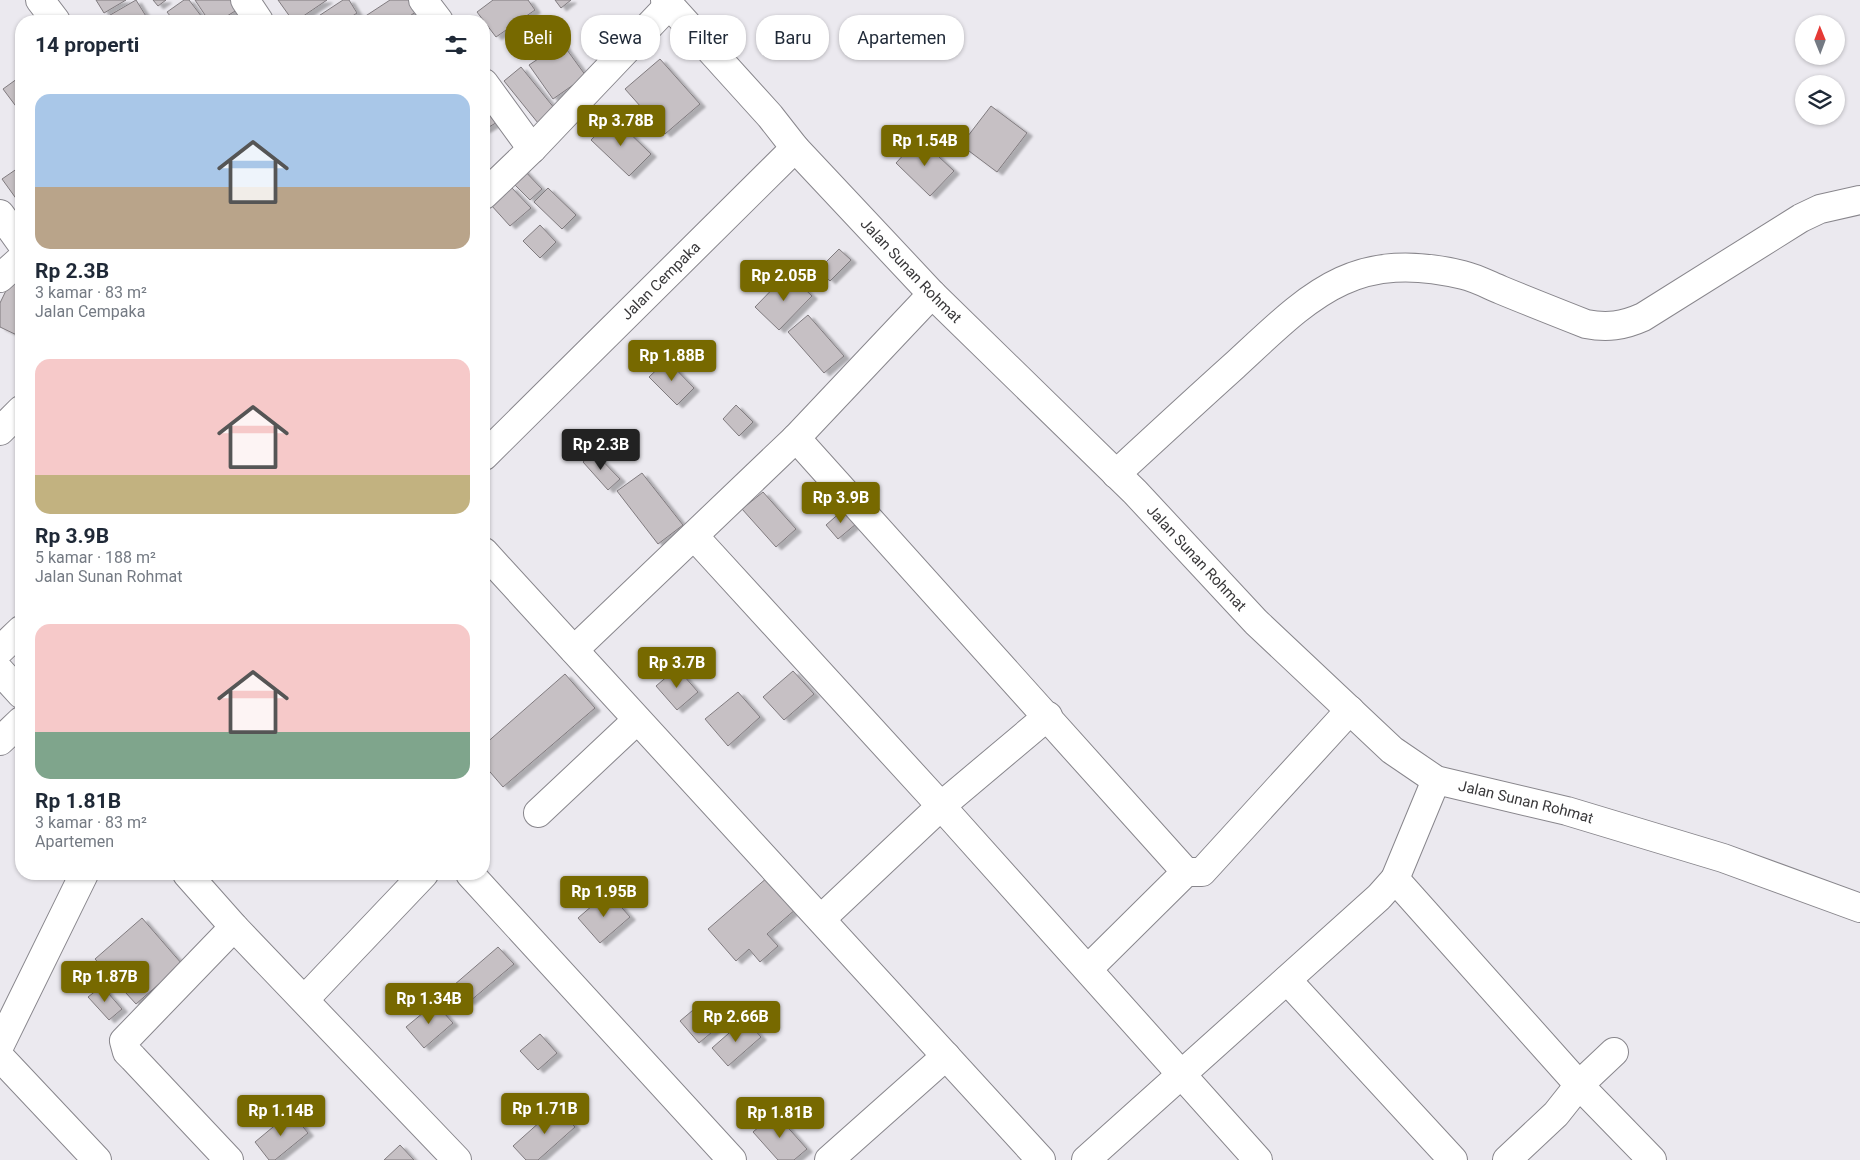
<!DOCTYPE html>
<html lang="id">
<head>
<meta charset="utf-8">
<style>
	body { margin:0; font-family:Roboto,sans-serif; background:#f6f6f7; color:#1f2937; height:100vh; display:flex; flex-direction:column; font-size:19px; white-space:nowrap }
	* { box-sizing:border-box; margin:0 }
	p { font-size:16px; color:#747a83 }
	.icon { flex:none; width:28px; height:28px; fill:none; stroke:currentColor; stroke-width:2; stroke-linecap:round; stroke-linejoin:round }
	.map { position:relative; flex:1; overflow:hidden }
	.drawer { position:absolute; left:15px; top:15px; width:475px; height:865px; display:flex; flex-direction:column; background:#fff; border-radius:20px; box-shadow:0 1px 4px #0004 }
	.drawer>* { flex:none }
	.hud { position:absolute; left:505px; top:15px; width:475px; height:45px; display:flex; gap:10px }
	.needle { width:32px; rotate:359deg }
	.controls { position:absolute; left:1795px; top:15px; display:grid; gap:10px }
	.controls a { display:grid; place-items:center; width:50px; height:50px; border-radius:50%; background:#fff; box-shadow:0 1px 4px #0004; font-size:25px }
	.price { position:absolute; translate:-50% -42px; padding:0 11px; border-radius:5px; background:#776900; color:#fff; font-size:16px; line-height:32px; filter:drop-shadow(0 1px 2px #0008) }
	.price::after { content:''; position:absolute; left:50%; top:30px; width:15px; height:11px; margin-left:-8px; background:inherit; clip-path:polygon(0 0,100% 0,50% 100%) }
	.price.current { background:#222; color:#fff }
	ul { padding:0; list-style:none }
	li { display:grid; align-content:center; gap:10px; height:265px; padding:0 20px }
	li span { display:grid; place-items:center; height:155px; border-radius:15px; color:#555 }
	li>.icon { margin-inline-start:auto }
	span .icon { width:90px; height:90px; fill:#fffc; stroke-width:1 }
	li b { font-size:21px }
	h2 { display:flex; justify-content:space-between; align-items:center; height:60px; padding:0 20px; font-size:21px }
	.pill { padding:0 18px; border-radius:20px; background:#fff; box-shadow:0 1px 4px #0004; font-size:18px; line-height:45px }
	.pill.current { background:#776900; color:#fff }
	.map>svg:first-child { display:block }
	.building { fill:#c6c0c4; stroke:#807b7f; filter:url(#shadow) }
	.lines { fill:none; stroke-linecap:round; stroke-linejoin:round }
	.minor-casing { stroke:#88868c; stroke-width:30 }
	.minor { stroke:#fff; stroke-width:28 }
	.labels { text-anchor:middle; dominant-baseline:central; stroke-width:5; stroke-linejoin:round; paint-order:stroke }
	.street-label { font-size:15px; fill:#39383a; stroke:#ebe9ef }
</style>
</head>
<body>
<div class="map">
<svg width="1860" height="1160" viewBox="0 0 1860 1160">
	<defs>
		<filter id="shadow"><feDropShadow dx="5.5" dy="3" stdDeviation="1" flood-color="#0004"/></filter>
	</defs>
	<rect width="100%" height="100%" fill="#ebe9ef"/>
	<!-- building -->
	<path class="building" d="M 96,0 L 126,0 L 104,13 Z
		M 136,0 L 149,21 L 108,21 L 105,18 Z
		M 153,0 L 166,0 L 158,6 Z
		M 184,0 L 189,0 L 205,21 L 174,21 L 167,12 Z
		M 195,0 L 235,0 L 240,8 L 219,21 L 209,21 Z
		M 278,0 L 327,0 L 296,21 L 293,21 Z
		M 343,0 L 349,0 L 357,13 L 345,21 L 311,21 Z
		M 390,0 L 415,0 L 421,8 L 403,21 L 367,21 L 364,17 Z
		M 493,0 L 528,0 L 535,10 L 496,37 L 477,12 Z
		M 555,0 L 571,0 L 561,8 Z
		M 562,43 L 586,76 L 553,99 L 529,65 Z
		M 660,59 L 700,104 L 665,134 L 625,89 Z
		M 521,67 L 555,109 L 538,123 L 504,81 Z
		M 21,76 L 21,113 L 3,89 Z
		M 484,100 L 499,121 L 484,130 Z
		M 991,106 L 1027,133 L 997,172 L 961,145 Z
		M 613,117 L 651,154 L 629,176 L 591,140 Z
		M 919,138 L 954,171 L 930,196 L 896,163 Z
		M 21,166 L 21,203 L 20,204 L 2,179 Z
		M 521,167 L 542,189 L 530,200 L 509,179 Z
		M 511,187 L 531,208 L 510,226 L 491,205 Z
		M 548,188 L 576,215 L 562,229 L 534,202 Z
		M 540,225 L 556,242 L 540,258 L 523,241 Z
		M 839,249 L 851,260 L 830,281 L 818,270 Z
		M 788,273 L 812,296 L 779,330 L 755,307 Z
		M 14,274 L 21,277 L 21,337 L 0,327 L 0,303 Z
		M 808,315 L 844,356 L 824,373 L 788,332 Z
		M 667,360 L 694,388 L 677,405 L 649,377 Z
		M 736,405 L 753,422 L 739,436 L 723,419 Z
		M 594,452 L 620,479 L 608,490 L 583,462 Z
		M 642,473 L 683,525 L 658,544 L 617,491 Z
		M 763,492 L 796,529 L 776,547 L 742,509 Z
		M 843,510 L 856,524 L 838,539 L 826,525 Z
		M 677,668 L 698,692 L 677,710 L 656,686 Z
		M 793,671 L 814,694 L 784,720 L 763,697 Z
		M 565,674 L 595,708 L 503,787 L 484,765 L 484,745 Z
		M 738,692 L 760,717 L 728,746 L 705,719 Z
		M 768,877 L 796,909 L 767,934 L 778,946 L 760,962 L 749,949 L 736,961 L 708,929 Z
		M 608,892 L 630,917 L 600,943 L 578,918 Z
		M 142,918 L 182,964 L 136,1004 L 95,959 Z
		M 498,947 L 514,964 L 469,1002 L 454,985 Z
		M 102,986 L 122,1009 L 109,1020 L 88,997 Z
		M 435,1003 L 453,1023 L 424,1048 L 406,1027 Z
		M 699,1005 L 718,1027 L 699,1043 L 680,1021 Z
		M 745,1019 L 761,1037 L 728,1066 L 712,1048 Z
		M 540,1034 L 557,1053 L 538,1070 L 520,1051 Z
		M 561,1103 L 569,1112 L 565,1116 L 575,1127 L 538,1160 L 526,1160 L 513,1146 Z
		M 291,1112 L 308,1133 L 275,1160 L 269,1160 L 255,1142 Z
		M 775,1113 L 807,1149 L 794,1160 L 778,1160 L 753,1132 Z
		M 400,1145 L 414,1160 L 384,1160 Z"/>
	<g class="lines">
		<!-- minor casing -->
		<g class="minor-casing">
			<g id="minor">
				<path d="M 40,0 L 56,21"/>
				<path d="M 245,0 L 259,21"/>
				<path d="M 423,0 L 439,21"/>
				<path id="s1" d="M 665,0 L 770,116 L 795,148 L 932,294 L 1135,492 L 1256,622 L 1392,750 L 1436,780 L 1567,811 L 1723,858 L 1860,908"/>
				<path d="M 484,83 L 532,149"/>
				<path d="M 484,195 L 532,149 L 668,6"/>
				<path d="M 0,214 L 21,243"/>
				<path d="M 0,278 L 21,259"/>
				<path d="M 0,431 L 21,410"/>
				<path d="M 796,438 L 1186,872 L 1202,872 L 1350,710"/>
				<path id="s2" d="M 484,456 L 795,148"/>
				<path d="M 1116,474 C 1155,438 1194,402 1234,366 C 1309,297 1351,248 1463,275 C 1476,278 1489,285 1501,290 C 1530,302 1558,313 1586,324 C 1607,328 1623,326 1643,317 L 1801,218 L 1820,209 L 1860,200"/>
				<path d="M 694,536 L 941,806 L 1258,1160"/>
				<path d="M 484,552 L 1041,1160"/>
				<path d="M 0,650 L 21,630"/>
				<path d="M 574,650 L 796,438 L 932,294"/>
				<path d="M 0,671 L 21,694"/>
				<path d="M 0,741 L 21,721"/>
				<path d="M 538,813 L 637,720"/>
				<path d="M 187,874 L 234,927 L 457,1160"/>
				<path d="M 470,874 L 732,1160"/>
				<path d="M 1395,879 L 1436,780"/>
				<path d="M 821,919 L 941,806 L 1048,716"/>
				<path d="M 1088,969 L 1186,872"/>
				<path d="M 1287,980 L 1453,1160"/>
				<path d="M 305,999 L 424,874"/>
				<path d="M 0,1045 L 84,874"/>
				<path d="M 0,1057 L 97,1160"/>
				<path d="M 229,1160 L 133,1058 L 127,1052 L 124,1041 L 234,927"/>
				<path d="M 829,1160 L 946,1056"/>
				<path d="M 1086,1160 L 1379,897 L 1395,879 L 1579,1085 L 1652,1160"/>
				<path d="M 1507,1160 L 1556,1114 L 1579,1085 L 1614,1052"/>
			</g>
		</g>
		<!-- minor -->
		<use href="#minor" class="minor"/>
	</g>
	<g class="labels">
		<!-- street labels -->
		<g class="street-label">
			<text stroke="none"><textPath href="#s1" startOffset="366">Jalan Sunan Rohmat</textPath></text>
			<text stroke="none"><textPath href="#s2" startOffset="249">Jalan Cempaka</textPath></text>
			<text stroke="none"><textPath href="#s1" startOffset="771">Jalan Sunan Rohmat</textPath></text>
			<text stroke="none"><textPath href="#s1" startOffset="1191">Jalan Sunan Rohmat</textPath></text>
		</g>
	</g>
</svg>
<div class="controls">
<a><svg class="needle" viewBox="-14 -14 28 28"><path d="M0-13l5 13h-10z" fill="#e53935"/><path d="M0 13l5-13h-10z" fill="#747a83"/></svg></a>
<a><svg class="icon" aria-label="layers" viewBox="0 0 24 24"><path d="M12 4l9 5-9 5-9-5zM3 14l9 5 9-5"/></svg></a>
</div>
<b class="price" style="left:621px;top:147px">Rp 3.78B</b>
<b class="price" style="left:925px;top:167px">Rp 1.54B</b>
<b class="price" style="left:784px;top:302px">Rp 2.05B</b>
<b class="price" style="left:672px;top:382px">Rp 1.88B</b>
<b class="price current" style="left:601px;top:471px">Rp 2.3B</b>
<b class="price" style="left:841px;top:524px">Rp 3.9B</b>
<b class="price" style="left:677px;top:689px">Rp 3.7B</b>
<b class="price" style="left:604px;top:918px">Rp 1.95B</b>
<b class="price" style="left:105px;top:1003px">Rp 1.87B</b>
<b class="price" style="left:429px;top:1025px">Rp 1.34B</b>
<b class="price" style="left:736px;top:1043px">Rp 2.66B</b>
<b class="price" style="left:545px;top:1135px">Rp 1.71B</b>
<b class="price" style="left:281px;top:1137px">Rp 1.14B</b>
<b class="price" style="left:780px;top:1139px">Rp 1.81B</b>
<div class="hud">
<a class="pill current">Beli</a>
<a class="pill">Sewa</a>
<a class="pill">Filter</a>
<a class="pill">Baru</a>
<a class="pill">Apartemen</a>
</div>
<section class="drawer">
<h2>14 properti<svg class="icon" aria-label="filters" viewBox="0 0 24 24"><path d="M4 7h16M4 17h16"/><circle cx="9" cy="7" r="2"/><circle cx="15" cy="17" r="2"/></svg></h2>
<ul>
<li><span style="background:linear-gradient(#a9c7e8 60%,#b9a48a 0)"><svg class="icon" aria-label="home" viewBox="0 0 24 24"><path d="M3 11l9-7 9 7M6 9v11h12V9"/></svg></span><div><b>Rp 2.3B</b><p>3 kamar · 83 m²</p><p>Jalan Cempaka</p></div></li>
<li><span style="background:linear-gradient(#f6c9c9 75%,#c2b280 0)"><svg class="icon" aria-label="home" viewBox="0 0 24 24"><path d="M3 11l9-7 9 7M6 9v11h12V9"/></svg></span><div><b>Rp 3.9B</b><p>5 kamar · 188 m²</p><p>Jalan Sunan Rohmat</p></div></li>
<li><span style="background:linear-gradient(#f6c9c9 70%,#7fa58c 0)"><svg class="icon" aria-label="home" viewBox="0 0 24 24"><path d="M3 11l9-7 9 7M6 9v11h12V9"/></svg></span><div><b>Rp 1.81B</b><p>3 kamar · 83 m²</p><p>Apartemen</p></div></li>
</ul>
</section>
</div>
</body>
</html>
